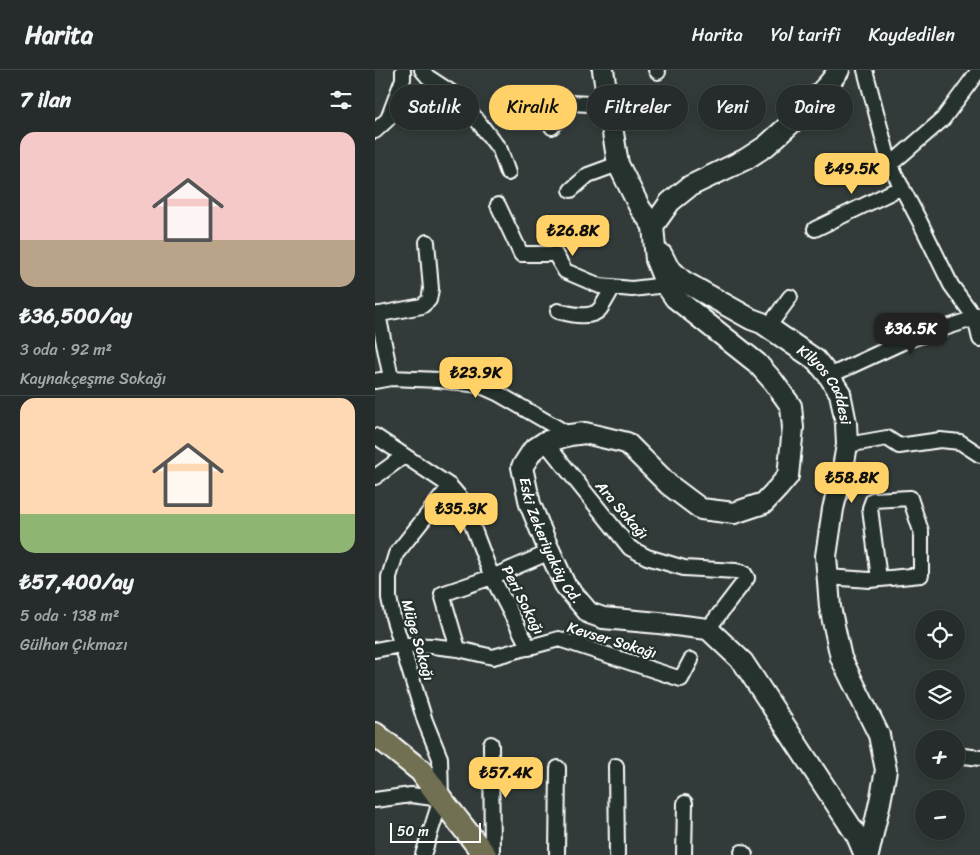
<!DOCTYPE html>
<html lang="tr">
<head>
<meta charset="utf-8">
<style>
	body { margin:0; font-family:Sriracha,sans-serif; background:#323837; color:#f1f3f6; height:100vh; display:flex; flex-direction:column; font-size:19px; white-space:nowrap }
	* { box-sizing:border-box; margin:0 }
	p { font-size:16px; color:#a4a7a9 }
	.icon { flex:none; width:28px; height:28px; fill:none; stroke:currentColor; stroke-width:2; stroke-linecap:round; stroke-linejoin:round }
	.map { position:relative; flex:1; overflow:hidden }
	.sheet { display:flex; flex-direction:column; background:#262c2b; width:375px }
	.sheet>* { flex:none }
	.guide { position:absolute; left:15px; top:15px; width:475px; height:45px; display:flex; gap:10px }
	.controls { position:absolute; left:540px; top:540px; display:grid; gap:10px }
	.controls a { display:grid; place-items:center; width:50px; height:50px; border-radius:50%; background:#262c2b; box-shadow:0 2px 8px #0003,0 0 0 1px #424847; font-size:25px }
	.scale { position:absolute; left:15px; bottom:12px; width:91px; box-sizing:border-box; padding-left:5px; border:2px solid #fff; border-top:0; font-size:14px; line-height:18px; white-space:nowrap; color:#fff; -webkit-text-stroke:4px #26332d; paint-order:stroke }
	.price { position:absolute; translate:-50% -42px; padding:0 11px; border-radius:10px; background:#ffd166; color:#111; font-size:16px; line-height:32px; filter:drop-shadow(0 1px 2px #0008) }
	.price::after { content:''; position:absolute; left:50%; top:30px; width:15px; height:11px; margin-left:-8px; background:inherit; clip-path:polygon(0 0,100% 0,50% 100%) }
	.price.on { background:#222; color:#fff }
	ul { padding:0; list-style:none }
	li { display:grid; align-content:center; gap:10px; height:265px; padding:0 20px }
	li+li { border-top:1px solid #424847 }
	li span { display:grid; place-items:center; height:155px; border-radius:15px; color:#555 }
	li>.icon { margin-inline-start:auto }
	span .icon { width:90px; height:90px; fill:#fffc; stroke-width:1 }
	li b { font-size:21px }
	h2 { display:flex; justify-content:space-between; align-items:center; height:60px; padding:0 20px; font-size:21px }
	.chip { padding:0 18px; border-radius:22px; background:#262c2b; box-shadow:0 2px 8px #0003,0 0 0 1px #424847; font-size:18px; line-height:45px }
	.chip.on { background:#ffd166; color:#111 }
	header { display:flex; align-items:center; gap:30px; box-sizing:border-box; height:70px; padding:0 25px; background:#262c2b; border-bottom:1px solid #424847 }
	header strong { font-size:24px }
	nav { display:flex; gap:28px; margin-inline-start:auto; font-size:18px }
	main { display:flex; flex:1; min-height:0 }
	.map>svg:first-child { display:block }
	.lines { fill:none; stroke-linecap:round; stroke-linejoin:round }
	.street-casing { stroke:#fff; stroke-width:18 }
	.secondary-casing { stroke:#fff; stroke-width:24 }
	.primary-casing { stroke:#fff; stroke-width:26 }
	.street { stroke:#26332d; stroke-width:14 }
	.secondary { stroke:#26332d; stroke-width:20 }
	.primary { stroke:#716f52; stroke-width:22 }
	.labels { text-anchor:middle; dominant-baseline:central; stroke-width:5; stroke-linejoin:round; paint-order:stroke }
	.street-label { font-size:15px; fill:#fff; stroke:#26332d }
</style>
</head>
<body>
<header>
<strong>Harita</strong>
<nav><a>Harita</a><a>Yol tarifi</a><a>Kaydedilen</a></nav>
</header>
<main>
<section class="sheet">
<h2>7 ilan<svg class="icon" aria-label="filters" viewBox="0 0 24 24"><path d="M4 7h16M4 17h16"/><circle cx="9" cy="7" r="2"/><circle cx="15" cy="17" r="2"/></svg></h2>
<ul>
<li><span style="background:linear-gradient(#f6c9c9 70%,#b9a48a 0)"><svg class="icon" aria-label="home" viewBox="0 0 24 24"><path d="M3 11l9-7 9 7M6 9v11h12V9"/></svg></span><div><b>₺36,500/ay</b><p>3 oda · 92 m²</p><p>Kaynakçeşme Sokağı</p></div></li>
<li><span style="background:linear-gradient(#ffd9b3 75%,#8fb573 0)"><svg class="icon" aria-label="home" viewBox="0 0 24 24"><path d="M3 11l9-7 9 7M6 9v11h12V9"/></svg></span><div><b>₺57,400/ay</b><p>5 oda · 138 m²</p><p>Gülhan Çıkmazı</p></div></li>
</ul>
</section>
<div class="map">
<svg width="605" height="785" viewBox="0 0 605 785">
	<rect width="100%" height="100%" fill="#323b39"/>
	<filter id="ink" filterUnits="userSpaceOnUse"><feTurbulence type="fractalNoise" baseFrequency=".02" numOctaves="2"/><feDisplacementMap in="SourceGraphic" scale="10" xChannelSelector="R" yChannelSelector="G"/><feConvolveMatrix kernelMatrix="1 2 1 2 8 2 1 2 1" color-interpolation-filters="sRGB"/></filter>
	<g filter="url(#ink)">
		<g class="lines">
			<!-- street casing -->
			<g class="street-casing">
				<path id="street" d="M 47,0 L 53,7 L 79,24 L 102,50 L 125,80 L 133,103
					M 281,0 L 283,2
					M 490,0 L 515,95 L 545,152 L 576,215 L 600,248 L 605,269
					M 177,57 L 196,33 L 233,35
					M 0,61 L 13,49 L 28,9 L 28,0
					M 515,95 L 568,49 L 604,0
					M 196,120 L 213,105 L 243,94
					M 123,135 L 146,184 L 180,184 L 190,201 L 225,216 L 257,219 L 291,215
					M 440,159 L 527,117
					M 183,241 C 195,244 216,250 225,239 C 230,232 234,224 238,217
					M 3,244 L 16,308
					M 0,245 L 47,236 L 54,230 L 56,219 L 52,172
					M 393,257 L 415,227
					M 454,306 L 530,271 L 600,248 L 605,244
					M 0,311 L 16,308 L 64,310 L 104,315 L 122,323 L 195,365
					M 0,366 L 75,416 L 88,431 L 117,507 L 154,578
					M 170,372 L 255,478 L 272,487 L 309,498 L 361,501 L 369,503 L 372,508 L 333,559
					M 472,375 L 512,368 L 524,376 L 565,370 L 585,372 L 605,385
					M 0,407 L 29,386
					M 452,507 L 495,510 L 546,505 L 546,461 L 535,428 L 498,430 L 495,438 L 504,509
					M 83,579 L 67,524 L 117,507 L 175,482
					M 0,580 L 26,575 L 57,576 L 83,579 L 118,587 L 184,569 L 306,609 L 316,590
					M 116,674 L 117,785
					M 581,685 L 605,688
					M 241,696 L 242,785
					M 0,730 L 36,725 L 66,729
					M 367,782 L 370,785
					M 48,785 L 66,729 L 65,688 L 50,651 L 18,547 L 14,528 L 14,507 L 21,484 L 75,416
					M 182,785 L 183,698
					M 309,785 L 310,733"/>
			</g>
			<!-- secondary casing -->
			<g class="secondary-casing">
				<g id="secondary">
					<path d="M 228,0 L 243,94 L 265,138 L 278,156"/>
					<path id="s1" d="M 464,0 L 455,12 L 422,48 L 391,76 L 371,89 L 315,116 L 295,132 L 278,156 L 281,190 L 291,215 L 300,228 L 382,293 L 398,311 L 416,336 L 418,358 L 413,406 L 403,418 L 389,433 L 359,443 L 326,439 L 294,415 L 252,373 L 210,363 L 195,365 L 170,372 L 158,380 L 147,397 L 155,434 L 171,473 L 190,515 L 214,543 L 228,548 L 284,553 L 333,559 L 368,592 L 482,766 L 490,785"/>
					<path id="s2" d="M 287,185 L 293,197 L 308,211 L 376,249 L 387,253 L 441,290 L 454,306 L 465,323 L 471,353 L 472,375 L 468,398 L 458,439 L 451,486 L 455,537 L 466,588 L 504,665 L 511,700 L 505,732 L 493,785"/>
				</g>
			</g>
			<!-- primary casing -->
			<g class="primary-casing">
				<path id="primary" d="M 0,664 L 46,701 L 66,729 L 110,785"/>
			</g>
			<!-- street -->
			<use href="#street" class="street"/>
			<!-- secondary -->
			<use href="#secondary" class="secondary"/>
			<!-- primary -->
			<use href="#primary" class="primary"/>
		</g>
	</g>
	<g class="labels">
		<!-- street labels -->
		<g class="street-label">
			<text stroke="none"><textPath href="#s2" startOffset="215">Kilyos Caddesi</textPath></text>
			<text transform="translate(247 440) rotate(49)">Ara Sokağı</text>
			<text stroke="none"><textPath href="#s1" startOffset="952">Eski Zekeriyaköy Cd.</textPath></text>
			<text transform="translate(148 530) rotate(63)">Peri Sokağı</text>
			<text transform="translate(43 570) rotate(74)">Müge Sokağı</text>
			<text transform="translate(237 570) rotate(17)">Kevser Sokağı</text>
		</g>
	</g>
</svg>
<div class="controls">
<a><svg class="icon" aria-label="locate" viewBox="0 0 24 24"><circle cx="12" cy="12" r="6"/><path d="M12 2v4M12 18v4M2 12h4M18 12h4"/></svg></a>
<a><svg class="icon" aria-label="layers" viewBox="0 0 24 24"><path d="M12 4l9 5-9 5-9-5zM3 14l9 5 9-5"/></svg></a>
<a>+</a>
<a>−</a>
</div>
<div class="scale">50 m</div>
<b class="price" style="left:477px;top:125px">₺49.5K</b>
<b class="price" style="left:198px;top:187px">₺26.8K</b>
<b class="price on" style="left:536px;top:285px">₺36.5K</b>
<b class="price" style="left:101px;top:329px">₺23.9K</b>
<b class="price" style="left:477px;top:434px">₺58.8K</b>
<b class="price" style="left:86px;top:465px">₺35.3K</b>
<b class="price" style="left:131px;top:729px">₺57.4K</b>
<div class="guide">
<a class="chip">Satılık</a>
<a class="chip on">Kiralık</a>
<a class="chip">Filtreler</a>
<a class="chip">Yeni</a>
<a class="chip">Daire</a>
</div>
</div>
</main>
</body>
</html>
